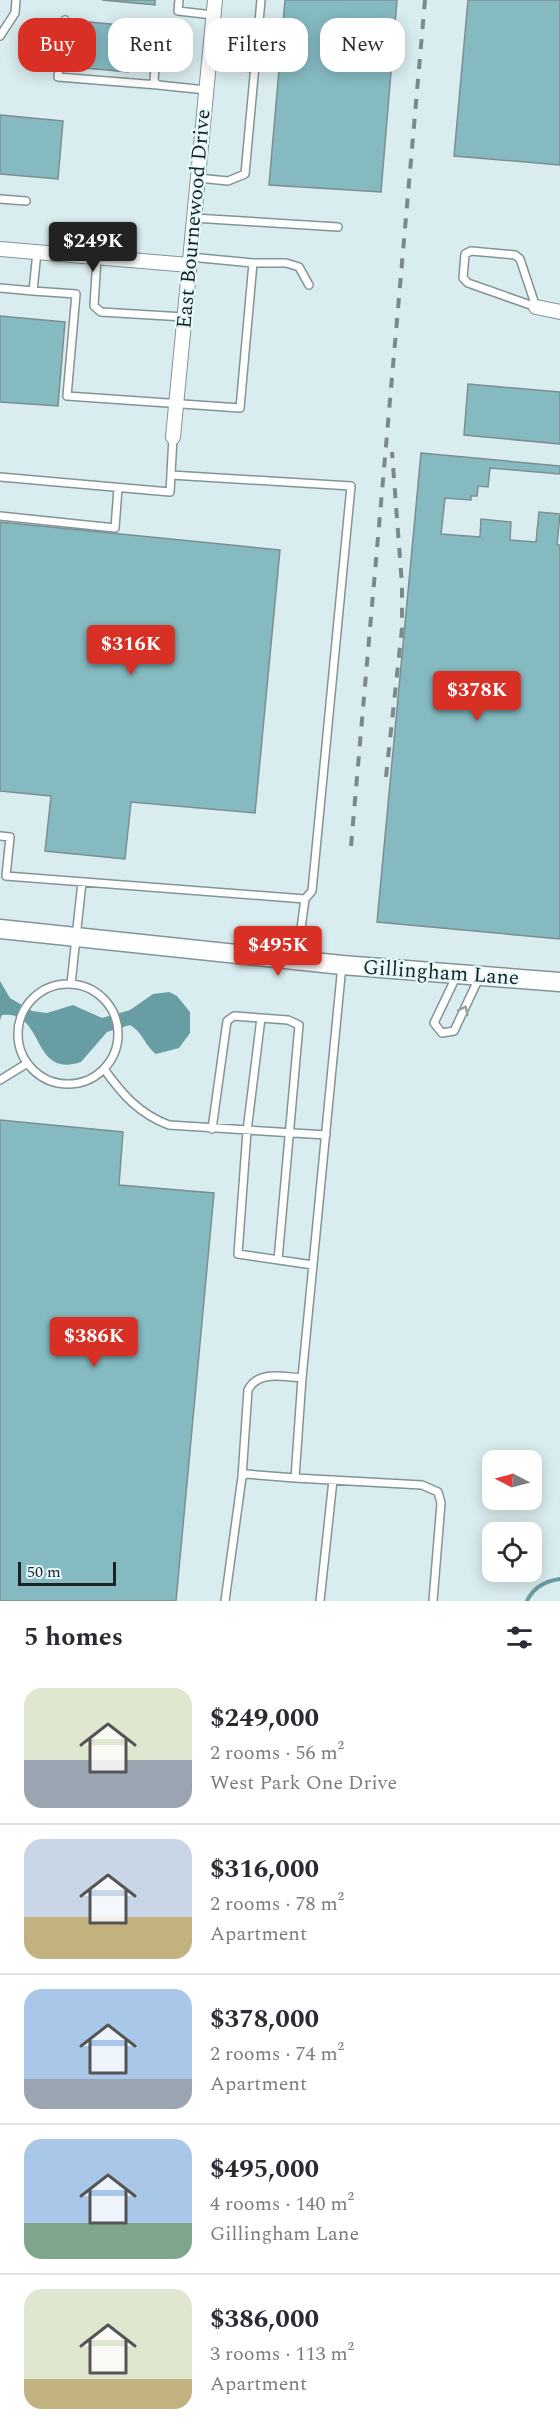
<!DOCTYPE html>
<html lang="en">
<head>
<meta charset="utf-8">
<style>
	body { margin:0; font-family:Spectral,serif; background:#f7f7f7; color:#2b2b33; height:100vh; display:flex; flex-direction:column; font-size:22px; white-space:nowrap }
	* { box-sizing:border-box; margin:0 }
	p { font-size:20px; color:#7c7c81 }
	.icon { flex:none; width:33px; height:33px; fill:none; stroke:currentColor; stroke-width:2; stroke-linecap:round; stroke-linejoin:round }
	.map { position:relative; height:1601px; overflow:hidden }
	.side { display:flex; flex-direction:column; background:#fff; flex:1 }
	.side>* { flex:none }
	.hud { position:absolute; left:18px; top:18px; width:525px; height:54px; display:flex; gap:12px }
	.needle { width:39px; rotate:276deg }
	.tools { position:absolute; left:482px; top:1450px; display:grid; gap:12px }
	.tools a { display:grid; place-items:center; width:60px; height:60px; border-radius:12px; background:#fff; box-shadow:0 3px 15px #0003; font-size:30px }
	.scale { position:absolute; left:18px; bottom:15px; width:98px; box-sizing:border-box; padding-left:6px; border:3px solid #1b2223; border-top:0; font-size:16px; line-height:21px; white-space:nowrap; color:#1b2223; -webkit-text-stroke:4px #e6f9fc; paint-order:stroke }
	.price { position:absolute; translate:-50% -51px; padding:0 14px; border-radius:6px; background:#d93025; color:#fff; font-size:20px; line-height:39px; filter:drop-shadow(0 2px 3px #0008) }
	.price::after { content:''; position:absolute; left:50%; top:36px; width:18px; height:14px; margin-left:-9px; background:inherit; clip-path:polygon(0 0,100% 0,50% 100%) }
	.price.current { background:#222; color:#fff }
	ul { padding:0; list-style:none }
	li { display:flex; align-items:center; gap:18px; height:150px; padding:0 24px }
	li+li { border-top:2px solid #e1e1e2 }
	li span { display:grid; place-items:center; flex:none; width:168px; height:120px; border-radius:18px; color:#555 }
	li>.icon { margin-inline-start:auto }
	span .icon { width:72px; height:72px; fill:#fffc; stroke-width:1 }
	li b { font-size:26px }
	h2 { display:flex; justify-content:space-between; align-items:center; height:72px; padding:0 24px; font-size:26px }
	.chip { padding:0 21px; border-radius:18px; background:#fff; box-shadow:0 3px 15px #0003; font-size:21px; line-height:54px }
	.chip.current { background:#d93025; color:#fff }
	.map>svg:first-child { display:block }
	.water { fill:#699da4 }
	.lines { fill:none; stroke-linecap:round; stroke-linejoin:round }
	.stream { stroke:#699da4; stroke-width:4 }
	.building { fill:#85bac1; stroke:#7d8e91; stroke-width:1.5 }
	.service-casing { stroke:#839496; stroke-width:10 }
	.minor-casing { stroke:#839496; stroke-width:16 }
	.tertiary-casing { stroke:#839496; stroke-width:21 }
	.service { stroke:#fff; stroke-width:7 }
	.minor { stroke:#fff; stroke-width:14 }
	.tertiary { stroke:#fff; stroke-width:18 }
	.rail { stroke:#7c898b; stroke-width:4; stroke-dasharray:10 10; stroke-linecap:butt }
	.oneway { stroke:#989c9c }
	.labels { text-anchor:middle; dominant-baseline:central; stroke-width:4.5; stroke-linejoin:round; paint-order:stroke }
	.street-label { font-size:21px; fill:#1b2223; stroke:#e6f9fc }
</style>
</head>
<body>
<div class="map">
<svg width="560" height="1601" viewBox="0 0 560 1601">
	<rect width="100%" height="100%" fill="#d9ecef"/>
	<!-- water -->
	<path class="water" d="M 0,981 L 10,998 L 32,1011 L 47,1013 L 73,1005 L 102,1018 L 130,1010 L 153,994 L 169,992 L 177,996 L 190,1012 L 190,1033 L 179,1048 L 156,1054 C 145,1046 142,1031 130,1025 L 107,1032 L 81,1062 C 30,1079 46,1010 2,1015 L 0,1020 Z"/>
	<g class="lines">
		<!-- stream -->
		<path class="stream" d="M 527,1601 C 533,1588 546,1581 560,1579"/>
	</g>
	<!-- building -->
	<path class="building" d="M 102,0 L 155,0 L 155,5 Z
		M 285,0 L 397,0 L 381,192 L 269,185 Z
		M 468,0 L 560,0 L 560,165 L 454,156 Z
		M 89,22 L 132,26 L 128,72 L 85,68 Z
		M 0,115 L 63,121 L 58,179 L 0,174 Z
		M 0,316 L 65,322 L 58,406 L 0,402 Z
		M 468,384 L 560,392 L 560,444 L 464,435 Z
		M 421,453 L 560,466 L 560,474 L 490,468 L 488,487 L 478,486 L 477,496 L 471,496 L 471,500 L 445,498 L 441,534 L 480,537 L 481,519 L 511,522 L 510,540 L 536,542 L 539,512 L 560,514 L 557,545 L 560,545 L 560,939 L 377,922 Z
		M 0,522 L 280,550 L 255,813 L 131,802 L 125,859 L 45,851 L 51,796 L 0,791 Z
		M 0,1120 L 123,1132 L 119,1185 L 214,1193 L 176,1601 L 0,1601 Z"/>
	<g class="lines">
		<!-- service casing -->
		<g class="service-casing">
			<path id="service" d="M 179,0 L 178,11 L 213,15
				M 65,20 L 58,77 L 158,85
				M 158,31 L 154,81 L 158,85 L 206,90
				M 0,36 L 15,13 L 16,0
				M 209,63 L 255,68
				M 198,178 L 228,181 L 245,174 L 261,0
				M 0,199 L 26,201
				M 194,218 L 338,227
				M 471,251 L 515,255 L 520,259 L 536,307 L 468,283 L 463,278 L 465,254 Z
				M 97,257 L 94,306 L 101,312 L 184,317
				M 253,263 L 286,263 L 299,267 L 309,285
				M 0,288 L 33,291 L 37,252
				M 33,291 L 76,294 L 67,396 L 240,408 L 253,263 L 190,257
				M 171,475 L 351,486 L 312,891 L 305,899 L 297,958
				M 0,477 L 170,492 L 173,437
				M 0,516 L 115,528 L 118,488
				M 0,836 L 10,837 L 6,876 L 305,899
				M 456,977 L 434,1023 L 442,1033 L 454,1031 L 479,978
				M18 1034a50 50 0 1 1 100 0a50 50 0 1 1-100 0Z
				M 71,984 L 82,882
				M 261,1018 L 247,1131 L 238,1254 L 313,1265
				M 104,1069 C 122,1094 139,1114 169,1125 L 326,1135
				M 0,1080 L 26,1064
				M 212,1129 L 227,1021 L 234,1016 L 288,1020 L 299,1025 L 278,1260
				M 242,1477 L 248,1390 C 258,1370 283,1377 302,1378
				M 295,1478 L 422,1485 L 438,1492 L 441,1503 L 433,1601
				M 225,1601 L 242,1477 L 246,1474 L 295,1478 L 302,1378 L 342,965
				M 320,1601 L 333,1480"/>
		</g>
		<!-- minor casing -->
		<g class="minor-casing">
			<path id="minor" d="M 0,249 L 189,265
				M 536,307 L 560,312
				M 173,437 L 215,0"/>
		</g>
		<!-- tertiary casing -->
		<g class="tertiary-casing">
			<path id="tertiary" d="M 0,929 L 342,965 L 560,982"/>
		</g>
		<!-- service -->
		<use href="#service" class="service"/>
		<!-- minor -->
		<use href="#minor" class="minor"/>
		<!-- tertiary -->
		<use href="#tertiary" class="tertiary"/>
		<!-- rail -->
		<path class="rail" d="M 386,777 L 402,628 L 402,585 L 392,452
			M 351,846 L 425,0"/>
	</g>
	<!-- one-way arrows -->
	<defs><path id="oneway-chevron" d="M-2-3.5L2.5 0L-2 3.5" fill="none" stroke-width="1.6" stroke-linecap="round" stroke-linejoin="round" transform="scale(1.5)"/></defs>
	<use class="oneway" href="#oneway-chevron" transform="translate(464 1010) rotate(-65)"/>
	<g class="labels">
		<!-- street labels -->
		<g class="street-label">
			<text transform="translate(194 219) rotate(-85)">East Bournewood Drive</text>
			<text transform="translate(441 973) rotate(4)">Gillingham Lane</text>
		</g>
	</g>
</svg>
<div class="tools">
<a><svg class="needle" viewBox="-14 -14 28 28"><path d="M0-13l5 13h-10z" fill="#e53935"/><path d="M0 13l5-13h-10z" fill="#7c7c81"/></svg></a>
<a><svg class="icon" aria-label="locate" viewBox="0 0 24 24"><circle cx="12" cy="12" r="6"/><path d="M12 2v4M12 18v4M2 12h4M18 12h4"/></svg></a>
</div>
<div class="scale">50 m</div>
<b class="price current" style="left:93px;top:273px">$249K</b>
<b class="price" style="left:131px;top:676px">$316K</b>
<b class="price" style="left:477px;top:722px">$378K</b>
<b class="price" style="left:278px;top:977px">$495K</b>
<b class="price" style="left:94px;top:1368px">$386K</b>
<div class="hud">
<a class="chip current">Buy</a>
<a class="chip">Rent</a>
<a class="chip">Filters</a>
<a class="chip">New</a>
</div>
</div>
<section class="side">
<h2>5 homes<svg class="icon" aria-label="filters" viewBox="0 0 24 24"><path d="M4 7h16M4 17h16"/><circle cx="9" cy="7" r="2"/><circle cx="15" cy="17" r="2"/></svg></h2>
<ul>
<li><span style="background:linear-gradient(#dfe7d0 60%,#9aa5b1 0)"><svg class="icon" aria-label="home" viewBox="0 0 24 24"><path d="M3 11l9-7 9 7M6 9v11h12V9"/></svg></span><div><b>$249,000</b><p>2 rooms · 56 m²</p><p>West Park One Drive</p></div></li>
<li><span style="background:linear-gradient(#c9d6e8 65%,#c2b280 0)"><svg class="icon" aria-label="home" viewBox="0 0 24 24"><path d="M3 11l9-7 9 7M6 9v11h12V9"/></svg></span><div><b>$316,000</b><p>2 rooms · 78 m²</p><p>Apartment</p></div></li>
<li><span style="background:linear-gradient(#a9c7e8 75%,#9aa5b1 0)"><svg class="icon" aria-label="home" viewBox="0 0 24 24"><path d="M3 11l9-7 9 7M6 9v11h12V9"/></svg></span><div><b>$378,000</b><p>2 rooms · 74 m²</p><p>Apartment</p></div></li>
<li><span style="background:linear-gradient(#a9c7e8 70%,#7fa58c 0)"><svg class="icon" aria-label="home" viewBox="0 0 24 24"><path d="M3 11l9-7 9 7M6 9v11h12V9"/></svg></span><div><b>$495,000</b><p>4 rooms · 140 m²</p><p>Gillingham Lane</p></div></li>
<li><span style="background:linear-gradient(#dfe7d0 75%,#c2b280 0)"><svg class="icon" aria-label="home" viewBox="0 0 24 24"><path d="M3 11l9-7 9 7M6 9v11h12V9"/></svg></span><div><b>$386,000</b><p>3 rooms · 113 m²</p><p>Apartment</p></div></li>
</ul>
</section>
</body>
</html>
